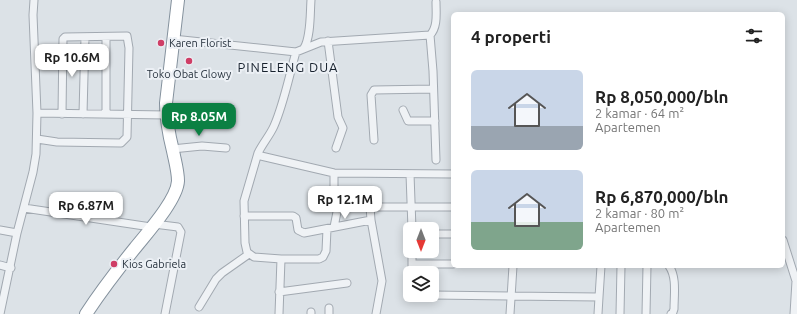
<!DOCTYPE html>
<html lang="id">
<head>
<meta charset="utf-8">
<style>
	body { margin:0; font-family:Ubuntu,sans-serif; background:#f2f2f2; color:#222; height:100vh; display:flex; flex-direction:column; font-size:15px; white-space:nowrap }
	* { box-sizing:border-box; margin:0 }
	p { font-size:13px; color:#767676 }
	.icon { flex:none; width:22px; height:22px; fill:none; stroke:currentColor; stroke-width:2; stroke-linecap:round; stroke-linejoin:round }
	.map { position:relative; flex:1; overflow:hidden }
	.drawer { position:absolute; left:451px; top:12px; width:334px; height:256px; display:flex; flex-direction:column; background:#fff; border-radius:6px; box-shadow:0 2px 10px #0003 }
	.drawer>* { flex:none }
	.needle { width:26px; rotate:180deg }
	.controls { position:absolute; left:403px; top:222px; display:grid; gap:8px }
	.controls a { display:grid; place-items:center; width:36px; height:36px; border-radius:6px; background:#fff; box-shadow:0 2px 10px #0003; font-size:20px }
	.price { position:absolute; translate:-50% -34px; padding:0 9px; border-radius:8px; background:#fff; color:#222; font-size:13px; line-height:26px; filter:drop-shadow(0 1px 2px #0008) }
	.price::after { content:''; position:absolute; left:50%; top:24px; width:12px; height:9px; margin-left:-6px; background:inherit; clip-path:polygon(0 0,100% 0,50% 100%) }
	.price.active { background:#0b8043; color:#fff }
	ul { padding:0; list-style:none }
	li { display:flex; align-items:center; gap:12px; height:100px; padding:0 20px }
	li span { display:grid; place-items:center; flex:none; width:112px; height:80px; border-radius:6px; color:#555 }
	li>.icon { margin-inline-start:auto }
	span .icon { width:48px; height:48px; fill:#fffc; stroke-width:1 }
	li b { font-size:17px }
	h2 { display:flex; justify-content:space-between; align-items:center; height:48px; padding:0 20px; font-size:17px }
	.map>svg:first-child { display:block }
	.lines { fill:none; stroke-linecap:round; stroke-linejoin:round }
	.minor-casing { stroke:#a2a9b1; stroke-width:9 }
	.trunk-casing { stroke:#84919d; stroke-width:14 }
	.minor { stroke:#eff2f5; stroke-width:7 }
	.trunk { stroke:#fff; stroke-width:12 }
	.poi-dot { fill:#cf3e66; stroke:#ecf0f5; stroke-width:1.5 }
	.labels { text-anchor:middle; dominant-baseline:central; stroke-width:4; stroke-linejoin:round; paint-order:stroke }
	.poi-label { font-size:11px; fill:#26313d; stroke:#ecf0f5; text-anchor:start }
	.quarter-label { font-size:13px; letter-spacing:1px; fill:#18222e; stroke:#ecf0f5 }
</style>
</head>
<body>
<div class="map">
<svg width="797" height="314" viewBox="0 0 797 314">
	<rect width="100%" height="100%" fill="#dce2e7"/>
	<g class="lines">
		<!-- minor casing -->
		<g class="minor-casing">
			<path id="minor" d="M 430,35 C 438,27 436,13 436,2
				M 173,39 L 296,52 L 321,42 L 430,35 L 433,71 L 436,160
				M 328,41 L 338,117 L 343,128 L 336,148
				M 304,48 C 311,37 310,13 311,0
				M 296,52 C 289,76 284,103 274,126 C 270,135 263,143 258,153 L 261,156 L 334,173 L 453,174
				M 403,110 L 408,121 L 435,121
				M 37,113 L 166,115
				M 83,114 L 85,37
				M 106,114 L 106,37
				M 37,139 L 57,142 L 121,143 L 127,137 L 129,48 L 127,36 L 65,37 L 63,39 L 62,114
				M 374,140 L 371,95 L 374,90 L 433,89
				M 172,149 L 202,146 L 226,148
				M 258,153 L 244,201 L 245,243 L 247,252 L 254,257 L 281,259 L 279,314
				M 334,173 L 334,202 L 336,207 L 453,207
				M 410,174 L 412,229
				M 370,207 L 371,220 L 382,281 L 376,314
				M 24,208 L 151,227
				M 244,216 L 293,216 L 296,218 L 298,230 L 304,233 L 371,220
				M 154,224 L 178,227 L 181,232 L 165,314
				M 334,227 L 338,207
				M 0,230 L 17,233
				M 432,234 L 453,234
				M 783,240 L 796,281 L 794,314
				M 412,251 L 412,273
				M 281,259 L 319,259 L 323,257 L 326,251 L 327,229
				M 412,264 L 453,264
				M 0,265 L 11,268
				M 669,266 C 677,277 674,295 674,309 L 673,312 L 671,314
				M 279,292 L 347,283
				M 432,295 L 599,297 L 601,266
				M 199,307 L 216,279 L 222,273 L 249,254
				M 0,314 L 17,233 L 33,172 L 36,154 L 37,113 L 33,15 L 34,0
				M 311,314 L 311,312
				M 329,314 L 329,308
				M 510,314 L 513,266
				M 598,314 L 599,297
				M 620,314 L 621,266
				M 646,314 L 647,266"/>
		</g>
		<!-- trunk casing -->
		<g class="trunk-casing">
			<path id="trunk" d="M 86,314 C 101,291 118,269 135,248 C 147,233 177,200 178,181 C 178,171 175,161 173,151 C 169,135 166,119 166,103 L 178,0"/>
		</g>
		<!-- minor -->
		<use href="#minor" class="minor"/>
		<!-- trunk -->
		<use href="#trunk" class="trunk"/>
	</g>
	<!-- markers -->
	<g class="poi-dot">
		<circle cx="161" cy="43" r="4"/>
		<circle cx="189" cy="61" r="4"/>
		<circle cx="114" cy="264" r="4"/>
	</g>
	<g class="labels">
		<!-- poi labels -->
		<g class="poi-label">
			<text x="169" y="43">Karen Florist</text>
			<text x="189" y="74" text-anchor="middle">Toko Obat Glowy</text>
			<text x="122" y="264">Kios Gabriela</text>
		</g>
		<!-- quarter labels -->
		<g class="quarter-label">
			<text x="288" y="67">PINELENG DUA</text>
		</g>
	</g>
</svg>
<div class="controls">
<a><svg class="needle" viewBox="-14 -14 28 28"><path d="M0-13l5 13h-10z" fill="#e53935"/><path d="M0 13l5-13h-10z" fill="#767676"/></svg></a>
<a><svg class="icon" aria-label="layers" viewBox="0 0 24 24"><path d="M12 4l9 5-9 5-9-5zM3 14l9 5 9-5"/></svg></a>
</div>
<b class="price" style="left:72px;top:78px">Rp 10.6M</b>
<b class="price active" style="left:199px;top:137px">Rp 8.05M</b>
<b class="price" style="left:345px;top:220px">Rp 12.1M</b>
<b class="price" style="left:86px;top:226px">Rp 6.87M</b>
<section class="drawer">
<h2>4 properti<svg class="icon" aria-label="filters" viewBox="0 0 24 24"><path d="M4 7h16M4 17h16"/><circle cx="9" cy="7" r="2"/><circle cx="15" cy="17" r="2"/></svg></h2>
<ul>
<li><span style="background:linear-gradient(#c9d6e8 70%,#9aa5b1 0)"><svg class="icon" aria-label="home" viewBox="0 0 24 24"><path d="M3 11l9-7 9 7M6 9v11h12V9"/></svg></span><div><b>Rp 8,050,000/bln</b><p>2 kamar · 64 m²</p><p>Apartemen</p></div></li>
<li><span style="background:linear-gradient(#c9d6e8 65%,#7fa58c 0)"><svg class="icon" aria-label="home" viewBox="0 0 24 24"><path d="M3 11l9-7 9 7M6 9v11h12V9"/></svg></span><div><b>Rp 6,870,000/bln</b><p>2 kamar · 80 m²</p><p>Apartemen</p></div></li>
</ul>
</section>
</div>
</body>
</html>
